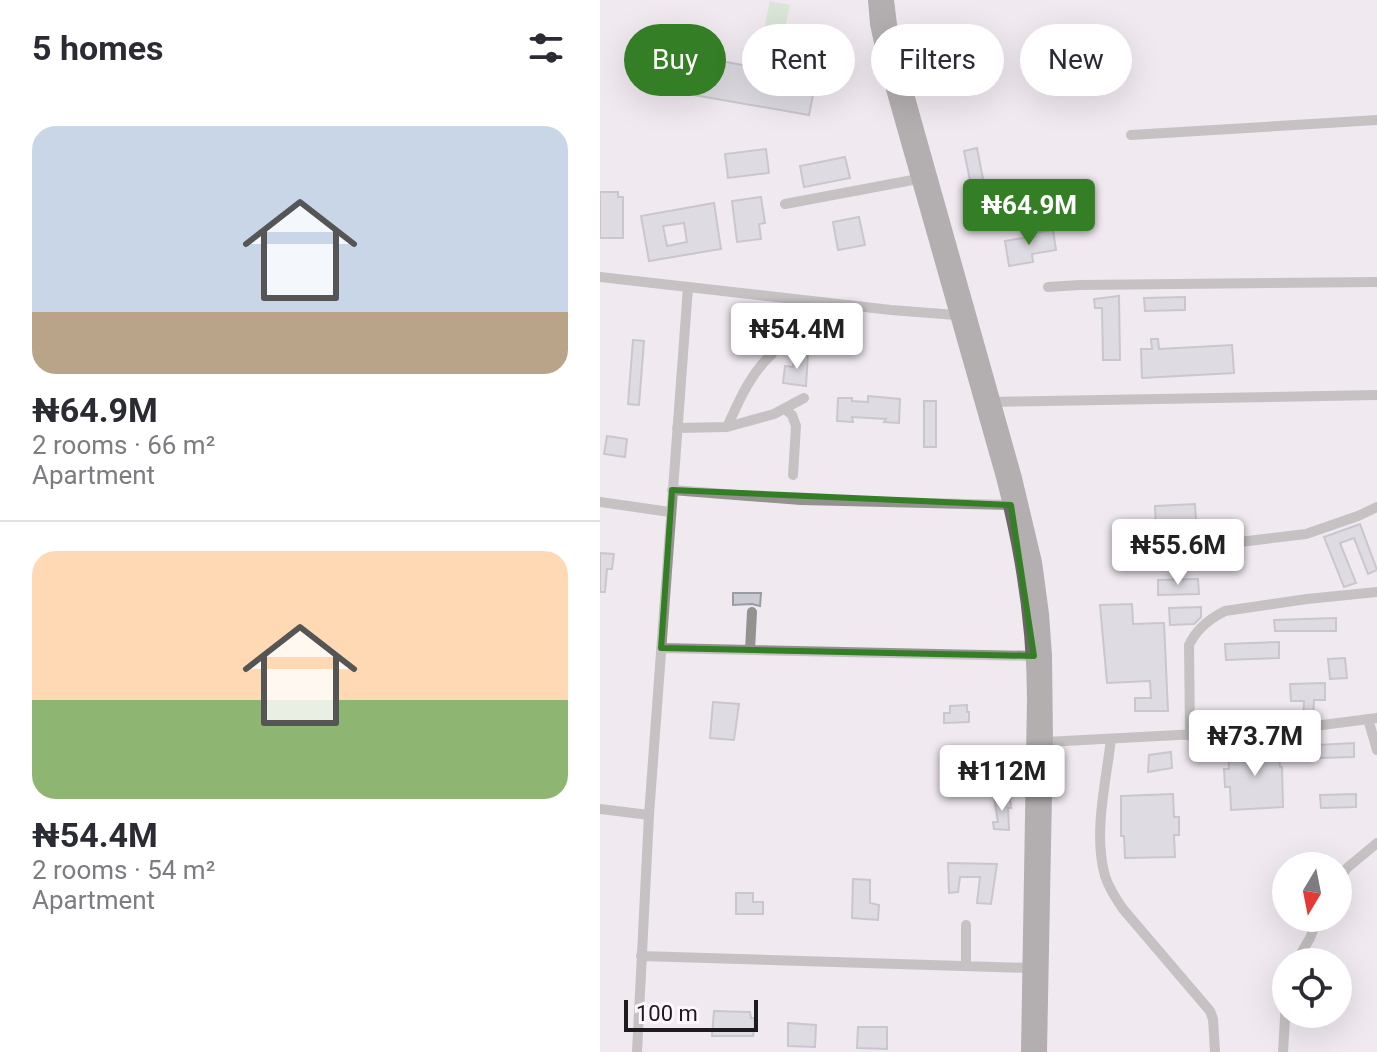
<!DOCTYPE html>
<html lang="en">
<head>
<meta charset="utf-8">
<style>
	body { margin:0; font-family:Roboto,sans-serif; background:#f2f2f3; color:#2b2b33; height:100vh; display:flex; flex-direction:column; font-size:30px; white-space:nowrap }
	* { box-sizing:border-box; margin:0 }
	p { font-size:26px; color:#7c7c81 }
	.icon { flex:none; width:44px; height:44px; fill:none; stroke:currentColor; stroke-width:2; stroke-linecap:round; stroke-linejoin:round }
	.map { position:relative; flex:1; overflow:hidden }
	.side { display:flex; flex-direction:column; background:#fff; width:600px }
	.side>* { flex:none }
	.guide { position:absolute; left:24px; top:24px; width:632px; height:72px; display:flex; gap:16px }
	.needle { width:52px; rotate:190deg }
	.controls { position:absolute; left:672px; top:852px; display:grid; gap:16px }
	.controls a { display:grid; place-items:center; width:80px; height:80px; border-radius:50%; background:#fff; box-shadow:0 8px 32px #0002; font-size:40px }
	.scale { position:absolute; left:24px; bottom:20px; width:134px; box-sizing:border-box; padding-left:8px; border:4px solid #1d1b1d; border-top:0; font-size:22px; line-height:28px; white-space:nowrap; color:#1d1b1d; -webkit-text-stroke:6px #fdf6fd; paint-order:stroke }
	.price { position:absolute; translate:-50% -68px; padding:0 18px; border-radius:8px; background:#fff; color:#222; font-size:26px; line-height:52px; filter:drop-shadow(0 2px 4px #0008) }
	.price::after { content:''; position:absolute; left:50%; top:48px; width:24px; height:18px; margin-left:-12px; background:inherit; clip-path:polygon(0 0,100% 0,50% 100%) }
	.price.active { background:#347e25; color:#fff }
	ul { padding:0; list-style:none }
	li { display:grid; align-content:center; gap:16px; height:424px; padding:0 32px }
	li+li { border-top:2px solid #e1e1e2 }
	li span { display:grid; place-items:center; height:248px; border-radius:24px; color:#555 }
	li>.icon { margin-inline-start:auto }
	span .icon { width:144px; height:144px; fill:#fffc; stroke-width:1 }
	li b { font-size:34px }
	h2 { display:flex; justify-content:space-between; align-items:center; height:96px; padding:0 32px; font-size:34px }
	.chip { padding:0 28px; border-radius:36px; background:#fff; box-shadow:0 8px 32px #0002; font-size:28px; line-height:72px }
	.chip.active { background:#347e25; color:#fff }
	main { display:flex; flex:1; min-height:0 }
	.map>svg:first-child { display:block }
	.green { fill:#bfe2b8 }
	.building { fill:#cacad3; stroke:#9b9ba4; stroke-width:2; fill-rule:evenodd }
	.lines { fill:none; stroke-linecap:round; stroke-linejoin:round }
	.street { stroke:#93928e; stroke-width:10 }
	.secondary { stroke:#696762; stroke-width:14 }
	.marked { fill:none; stroke:#347e25; stroke-width:6; stroke-linejoin:round }
</style>
</head>
<body>
<main>
<section class="side">
<h2>5 homes<svg class="icon" aria-label="filters" viewBox="0 0 24 24"><path d="M4 7h16M4 17h16"/><circle cx="9" cy="7" r="2"/><circle cx="15" cy="17" r="2"/></svg></h2>
<ul>
<li><span style="background:linear-gradient(#c9d6e8 75%,#b9a48a 0)"><svg class="icon" aria-label="home" viewBox="0 0 24 24"><path d="M3 11l9-7 9 7M6 9v11h12V9"/></svg></span><div><b>₦64.9M</b><p>2 rooms · 66 m²</p><p>Apartment</p></div></li>
<li><span style="background:linear-gradient(#ffd9b3 60%,#8fb573 0)"><svg class="icon" aria-label="home" viewBox="0 0 24 24"><path d="M3 11l9-7 9 7M6 9v11h12V9"/></svg></span><div><b>₦54.4M</b><p>2 rooms · 54 m²</p><p>Apartment</p></div></li>
</ul>
</section>
<div class="map">
<svg width="777" height="1052" viewBox="0 0 777 1052">
	<rect width="100%" height="100%" fill="#f0e9f0"/>
	<!-- green -->
	<path class="green" d="M 170,1 L 190,5 L 182,42 L 162,38 Z"/>
	<!-- building -->
	<path class="building" d="M 65,51 L 198,75 L 195,92 L 213,95 L 209,115 L 59,89 Z
		M 377,148 L 385,189 L 372,190 L 364,151 Z
		M 166,149 L 169,173 L 128,178 L 125,154 Z
		M 245,157 L 250,178 L 204,187 L 200,166 Z
		M 0,192 L 18,192 L 18,197 L 23,197 L 23,238 L 0,238 Z
		M 161,197 L 165,223 L 159,224 L 161,239 L 137,242 L 132,201 Z
		M 446,202 L 450,217 L 404,226 L 401,211 Z
		M 114,203 L 121,249 L 49,261 L 41,216 ZM 84,223 L 87,242 L 67,246 L 63,226 Z
		M 259,217 L 265,245 L 238,250 L 233,222 Z
		M 453,230 L 456,250 L 432,254 L 433,262 L 409,266 L 405,241 L 435,236 L 434,233 Z
		M 519,296 L 520,360 L 503,360 L 502,308 L 495,308 L 494,299 Z
		M 585,297 L 585,310 L 545,311 L 544,298 Z
		M 551,339 L 558,339 L 559,349 L 632,345 L 634,373 L 542,378 L 541,349 L 552,349 Z
		M 33,340 L 44,341 L 39,405 L 28,404 Z
		M 195,352 L 208,353 L 206,386 L 183,383 L 185,366 L 193,367 Z
		M 268,396 L 300,399 L 299,423 L 284,422 L 286,419 L 252,417 L 253,422 L 237,421 L 238,398 L 252,398 L 252,401 L 268,402 Z
		M 324,401 L 336,401 L 336,447 L 324,447 Z
		M 7,436 L 27,439 L 25,457 L 4,454 Z
		M 595,504 L 597,539 L 593,541 L 590,547 L 592,552 L 599,555 L 600,563 L 538,565 L 537,532 L 556,531 L 555,506 Z
		M 760,524 L 777,570 L 768,574 L 754,538 L 740,543 L 756,583 L 744,587 L 724,537 Z
		M 0,553 L 14,554 L 12,569 L 7,569 L 5,592 L 0,592 Z
		M 598,579 L 599,594 L 558,595 L 558,580 Z
		M 133,593 L 161,593 L 160,606 L 152,604 L 133,605 Z
		M 532,604 L 533,624 L 564,623 L 568,711 L 535,711 L 535,698 L 551,698 L 550,681 L 507,683 L 500,605 Z
		M 601,607 L 601,617 L 594,624 L 570,625 L 569,608 Z
		M 736,618 L 736,631 L 675,631 L 674,620 Z
		M 679,642 L 679,658 L 626,660 L 625,644 Z
		M 745,658 L 747,678 L 730,679 L 728,659 Z
		M 725,683 L 725,700 L 714,700 L 713,718 L 703,719 L 704,701 L 691,701 L 690,684 Z
		M 113,702 L 139,704 L 134,740 L 110,738 Z
		M 367,705 L 367,712 L 369,712 L 369,722 L 344,723 L 344,713 L 350,713 L 350,706 Z
		M 754,743 L 754,757 L 718,758 L 718,745 Z
		M 678,745 L 680,767 L 682,767 L 683,807 L 631,810 L 630,787 L 625,787 L 624,769 L 629,769 L 628,748 Z
		M 571,752 L 572,768 L 548,772 L 549,755 Z
		M 573,794 L 574,817 L 579,817 L 579,835 L 574,835 L 575,857 L 525,858 L 524,836 L 521,836 L 521,796 Z
		M 756,794 L 756,807 L 721,808 L 720,795 Z
		M 394,798 L 410,798 L 411,808 L 408,808 L 409,830 L 394,829 L 393,822 L 398,822 Z
		M 348,863 L 397,864 L 391,904 L 377,903 L 380,877 L 360,877 L 358,892 L 349,893 Z
		M 253,879 L 270,880 L 270,903 L 279,905 L 278,920 L 252,918 Z
		M 136,893 L 153,893 L 153,902 L 163,902 L 163,914 L 136,914 Z
		M 114,1011 L 150,1012 L 151,1018 L 154,1018 L 155,1025 L 153,1036 L 112,1036 Z
		M 188,1023 L 216,1025 L 215,1047 L 188,1046 Z
		M 258,1027 L 287,1027 L 287,1049 L 257,1048 Z"/>
	<g class="lines">
		<!-- street -->
		<path class="street" d="M 531,135 L 777,120
			M 185,204 L 318,179
			M 0,277 L 291,310 L 356,315
			M 448,287 L 479,285 L 777,282
			M 387,402 L 777,395
			M 185,409 L 192,415 L 196,426 L 193,475
			M 127,427 C 139,401 150,374 172,354
			M 77,428 L 127,427 L 174,414 L 204,398
			M 72,490 L 201,500 L 411,505
			M 0,502 L 70,512
			M 598,547 L 706,534 L 758,516 L 777,507
			M 61,648 L 434,656
			M 150,650 L 152,612
			M 768,719 L 777,750
			M 590,736 L 589,645 C 596,630 609,619 625,611 L 707,599 L 777,592
			M 511,739 C 506,783 493,833 505,876 C 509,888 516,899 523,909 L 610,1011 L 613,1019 L 615,1052
			M 446,742 L 691,729 L 777,718
			M 0,809 L 49,815
			M 738,881 L 747,868 L 777,843
			M 41,956 L 429,968
			M 696,962 L 710,938 L 718,918
			M 366,966 L 366,925
			M 37,1052 L 49,815 L 88,287
			M 683,1052 L 686,1001"/>
		<!-- secondary -->
		<path class="secondary" d="M 275,0 L 277,24 L 285,61 L 403,477 C 422,550 434,623 434,699 L 428,1052
			M 287,0 L 292,41 L 415,478 L 435,562 L 442,614 L 445,656 L 446,742 L 440,1052"/>
	</g>
	<!-- marked area -->
	<path d="M0 0H777V1052H0ZM 72,490 L 411,505 L 434,656 L 61,648 Z" fill="#f0e9f0" fill-opacity=".55" fill-rule="evenodd"/>
	<path class="marked" d="M 72,490 L 411,505 L 434,656 L 61,648 Z"/>
</svg>
<div class="controls">
<a><svg class="needle" viewBox="-14 -14 28 28"><path d="M0-13l5 13h-10z" fill="#e53935"/><path d="M0 13l5-13h-10z" fill="#7c7c81"/></svg></a>
<a><svg class="icon" aria-label="locate" viewBox="0 0 24 24"><circle cx="12" cy="12" r="6"/><path d="M12 2v4M12 18v4M2 12h4M18 12h4"/></svg></a>
</div>
<div class="scale">100 m</div>
<b class="price active" style="left:429px;top:247px">₦64.9M</b>
<b class="price" style="left:197px;top:371px">₦54.4M</b>
<b class="price" style="left:578px;top:587px">₦55.6M</b>
<b class="price" style="left:655px;top:778px">₦73.7M</b>
<b class="price" style="left:402px;top:813px">₦112M</b>
<div class="guide">
<a class="chip active">Buy</a>
<a class="chip">Rent</a>
<a class="chip">Filters</a>
<a class="chip">New</a>
</div>
</div>
</main>
</body>
</html>
